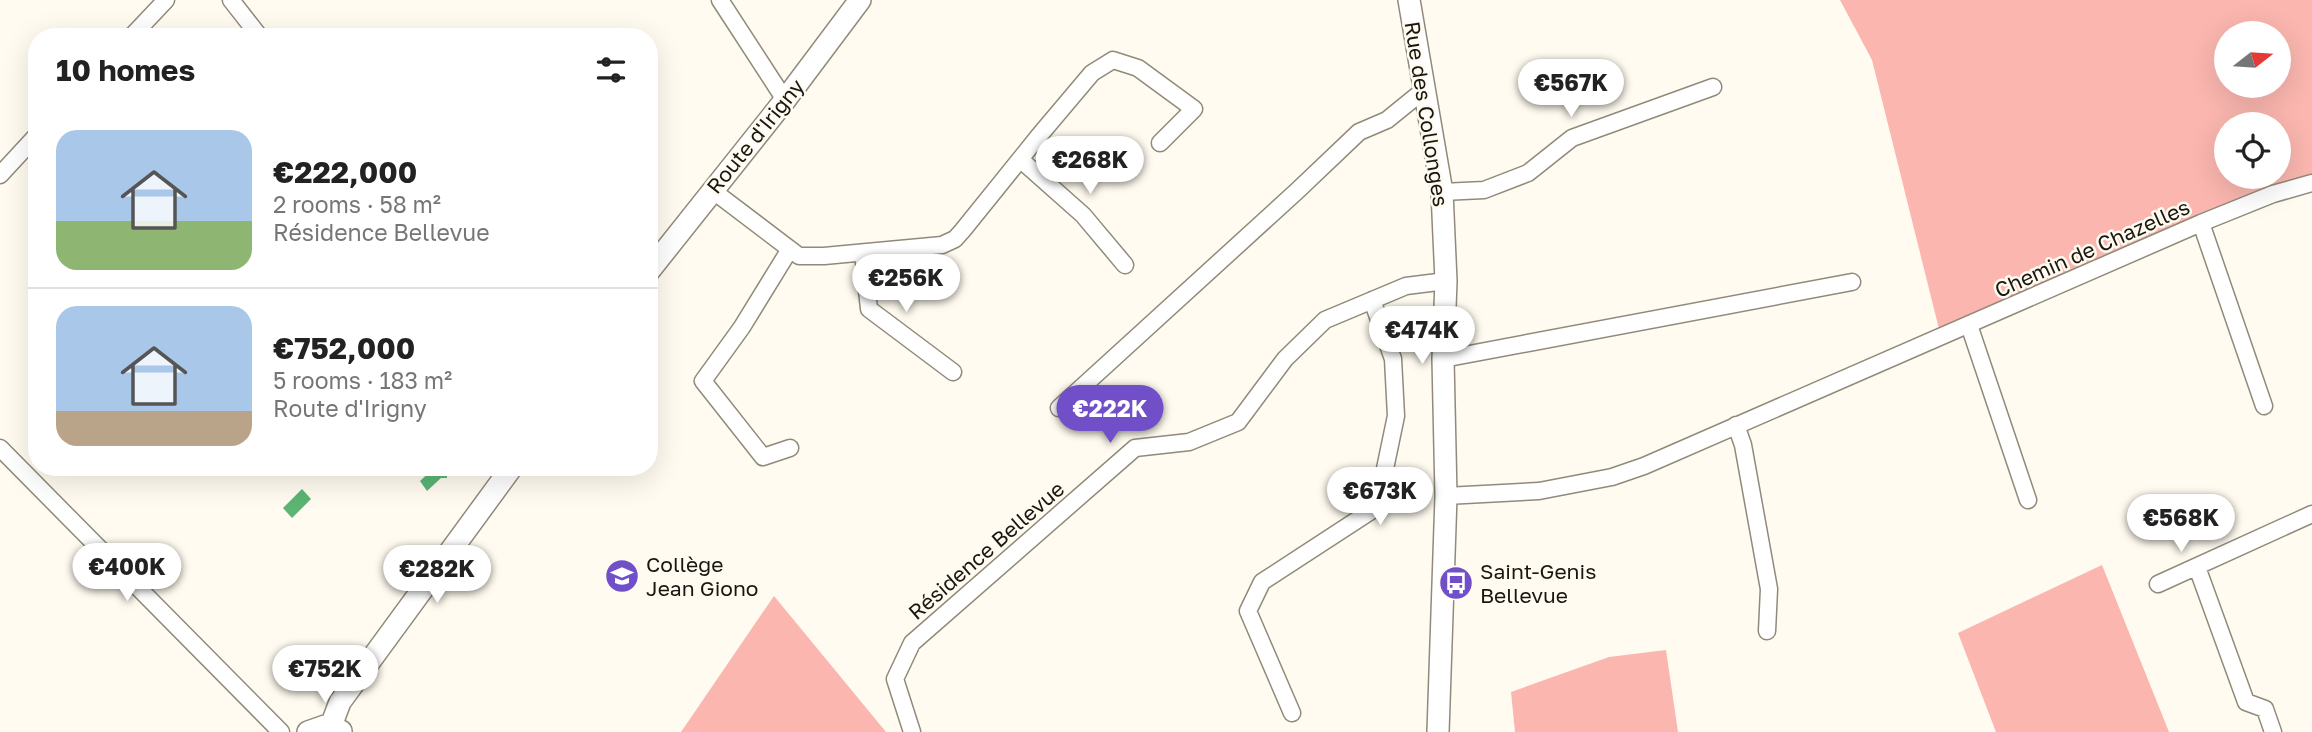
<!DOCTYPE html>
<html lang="en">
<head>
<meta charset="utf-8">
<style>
	body { margin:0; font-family:"Golos Text",sans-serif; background:#f2f2f2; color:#222; height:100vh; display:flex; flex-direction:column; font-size:26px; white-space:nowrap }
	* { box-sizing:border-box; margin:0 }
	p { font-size:23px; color:#767676 }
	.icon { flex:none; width:38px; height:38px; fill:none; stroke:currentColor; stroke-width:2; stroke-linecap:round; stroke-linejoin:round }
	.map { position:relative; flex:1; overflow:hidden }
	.details { position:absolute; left:28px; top:28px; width:630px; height:448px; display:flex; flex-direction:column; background:#fff; border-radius:28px; box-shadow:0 7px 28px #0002 }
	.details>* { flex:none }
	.needle { width:46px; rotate:73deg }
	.fabs { position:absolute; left:2214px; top:21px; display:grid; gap:14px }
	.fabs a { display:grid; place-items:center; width:77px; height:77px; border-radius:50%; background:#fff; box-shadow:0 7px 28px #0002; font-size:35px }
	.price { position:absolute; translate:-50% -60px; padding:0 16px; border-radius:24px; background:#fff; color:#222; font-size:23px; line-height:46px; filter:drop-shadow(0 2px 4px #0008) }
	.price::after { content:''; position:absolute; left:50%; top:42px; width:21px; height:16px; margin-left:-10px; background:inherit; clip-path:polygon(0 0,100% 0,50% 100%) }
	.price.current { background:#704fc9; color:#fff }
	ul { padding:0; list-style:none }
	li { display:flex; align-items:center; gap:21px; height:175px; padding:0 28px }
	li+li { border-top:2px solid #e0e0e0 }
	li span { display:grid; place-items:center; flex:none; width:196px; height:140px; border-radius:21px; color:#555 }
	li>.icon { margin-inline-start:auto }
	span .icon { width:84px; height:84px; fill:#fffc; stroke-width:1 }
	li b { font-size:30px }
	h2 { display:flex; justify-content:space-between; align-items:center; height:84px; padding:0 28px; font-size:30px }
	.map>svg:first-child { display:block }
	.green { fill:#fab6af; fill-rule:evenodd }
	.water { fill:#5bb573 }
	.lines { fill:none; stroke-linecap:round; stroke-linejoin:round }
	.minor-casing { stroke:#918a7a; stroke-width:19 }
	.tertiary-casing { stroke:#918a7a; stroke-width:24 }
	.minor { stroke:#fff; stroke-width:16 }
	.tertiary { stroke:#fff; stroke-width:21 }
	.labels { text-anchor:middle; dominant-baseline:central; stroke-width:5; stroke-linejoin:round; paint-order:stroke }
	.street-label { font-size:21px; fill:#191711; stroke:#fffbf0 }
	.poi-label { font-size:21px; fill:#191711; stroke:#fffbf0; text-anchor:start }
</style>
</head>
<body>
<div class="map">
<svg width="2312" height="732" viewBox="0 0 2312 732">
	<rect width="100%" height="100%" fill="#fffbf0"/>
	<!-- green -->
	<path class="green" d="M 1840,0 L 2312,0 L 2312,176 L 1939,329 L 1872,60 ZM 2226,33 L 2278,33 L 2278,86 L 2226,86 ZM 2226,124 L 2278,124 L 2278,177 L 2226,177 Z
		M 2102,565 L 2169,732 L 1996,732 L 1958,633 Z
		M 774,596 L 886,732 L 681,732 Z
		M 1666,650 L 1678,732 L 1515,732 L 1511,692 L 1609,657 Z"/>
	<!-- water -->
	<path class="water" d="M 435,467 L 442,467 L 447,473 L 447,478 L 441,478 L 427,491 L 420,481 Z
		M 302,489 L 311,499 L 292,518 L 283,508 Z"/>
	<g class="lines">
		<!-- minor casing -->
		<g class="minor-casing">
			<path id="minor" d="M 231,0 L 260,37
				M 720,0 L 785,100
				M 131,37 L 166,0
				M 1021,160 L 1083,215 L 1125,265
				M 0,175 L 37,135
				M 712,190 L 799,256 L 824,256 L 942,245 L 955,239 L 963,230 L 1038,137 L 1092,73 L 1113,60 L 1138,68 L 1194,109 L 1160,143
				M 1442,192 L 1484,190 L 1528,173 L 1572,138 L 1713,87
				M 2201,223 L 2264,406
				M 790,249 L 742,327 L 703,381 L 763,457 L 790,448
				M 863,253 L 869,309 L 953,372
				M 1969,325 L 2028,500
				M 1443,359 L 1852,282
				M 1059,408 L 1297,191 L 1359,132 L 1387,120 L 1424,90
				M 1736,425 L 1743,445 L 1769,589 L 1767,631
				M 0,448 L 281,732
				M 1446,496 L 1539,491 L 1612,477 L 1644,466 L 2201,223 L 2273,194 L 2312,183
				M 2197,567 L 2246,702 L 2265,709 L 2273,732
				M 2158,584 L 2312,514
				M 1292,713 L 1248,611 L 1262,582 L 1377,507 L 1396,416 L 1393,359 L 1372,300
				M 912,732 L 895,679 L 912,643 L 1135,448 L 1189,442 L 1238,422 L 1285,359 L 1325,320 L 1406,286 L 1446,281"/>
		</g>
		<!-- tertiary casing -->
		<g class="tertiary-casing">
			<path id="tertiary" d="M 1409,0 L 1442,192 L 1446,281 L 1443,359 L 1446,496 L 1438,732
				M 649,271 L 785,100 L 860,0
				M 331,726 L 340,702 L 512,467
				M 308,732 L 325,726 L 341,731"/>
		</g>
		<!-- minor -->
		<use href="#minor" class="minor"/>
		<!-- tertiary -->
		<use href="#tertiary" class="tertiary"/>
	</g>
	<!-- icons -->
	<defs>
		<g id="school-disc" transform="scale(1.75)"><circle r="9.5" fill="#704fc9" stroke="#fffbf0"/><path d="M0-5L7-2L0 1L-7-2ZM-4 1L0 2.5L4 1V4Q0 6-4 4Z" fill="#fff"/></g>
		<g id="bus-disc" transform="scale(1.75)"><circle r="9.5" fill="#704fc9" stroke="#fffbf0"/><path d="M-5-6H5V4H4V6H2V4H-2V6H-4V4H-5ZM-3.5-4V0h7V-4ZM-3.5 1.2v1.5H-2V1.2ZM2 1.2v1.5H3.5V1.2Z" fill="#fff"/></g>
	</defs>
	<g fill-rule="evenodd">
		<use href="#school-disc" x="622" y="576"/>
		<use href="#bus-disc" x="1456" y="583"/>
	</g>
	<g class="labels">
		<!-- street labels -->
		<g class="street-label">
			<text transform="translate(1427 114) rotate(81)">Rue des Collonges</text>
			<text transform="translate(755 136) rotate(-51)">Route d'Irigny</text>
			<text transform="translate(2092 248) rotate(-24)">Chemin de Chazelles</text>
			<text transform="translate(986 550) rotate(-41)">Résidence Bellevue</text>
		</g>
		<!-- poi labels -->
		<g class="poi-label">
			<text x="646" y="564">Collège<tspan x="646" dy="24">Jean Giono</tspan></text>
			<text x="1480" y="571">Saint-Genis<tspan x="1480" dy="24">Bellevue</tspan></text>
		</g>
	</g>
</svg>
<div class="fabs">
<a><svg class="needle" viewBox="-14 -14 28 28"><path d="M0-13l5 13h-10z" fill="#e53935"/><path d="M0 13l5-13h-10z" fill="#767676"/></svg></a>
<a><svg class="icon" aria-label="locate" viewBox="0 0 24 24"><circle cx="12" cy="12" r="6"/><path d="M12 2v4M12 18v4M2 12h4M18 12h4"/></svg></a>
</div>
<b class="price" style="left:1571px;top:119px">€567K</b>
<b class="price" style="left:1090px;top:196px">€268K</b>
<b class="price" style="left:906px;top:314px">€256K</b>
<b class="price" style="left:1422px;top:366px">€474K</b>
<b class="price current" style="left:1110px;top:445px">€222K</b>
<b class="price" style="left:1380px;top:527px">€673K</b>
<b class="price" style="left:2181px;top:554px">€568K</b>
<b class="price" style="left:127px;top:603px">€400K</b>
<b class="price" style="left:437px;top:605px">€282K</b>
<b class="price" style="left:325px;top:705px">€752K</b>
<section class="details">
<h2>10 homes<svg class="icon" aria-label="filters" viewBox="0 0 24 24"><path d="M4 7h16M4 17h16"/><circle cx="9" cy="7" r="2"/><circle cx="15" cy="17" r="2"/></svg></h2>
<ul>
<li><span style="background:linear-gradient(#a9c7e8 65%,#8fb573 0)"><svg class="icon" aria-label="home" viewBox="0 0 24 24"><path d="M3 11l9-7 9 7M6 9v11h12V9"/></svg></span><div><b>€222,000</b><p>2 rooms · 58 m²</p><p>Résidence Bellevue</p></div></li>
<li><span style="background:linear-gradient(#a9c7e8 75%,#b9a48a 0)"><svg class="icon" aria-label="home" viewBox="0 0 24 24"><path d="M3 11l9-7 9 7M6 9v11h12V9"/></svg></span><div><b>€752,000</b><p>5 rooms · 183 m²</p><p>Route d'Irigny</p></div></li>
</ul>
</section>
</div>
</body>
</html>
